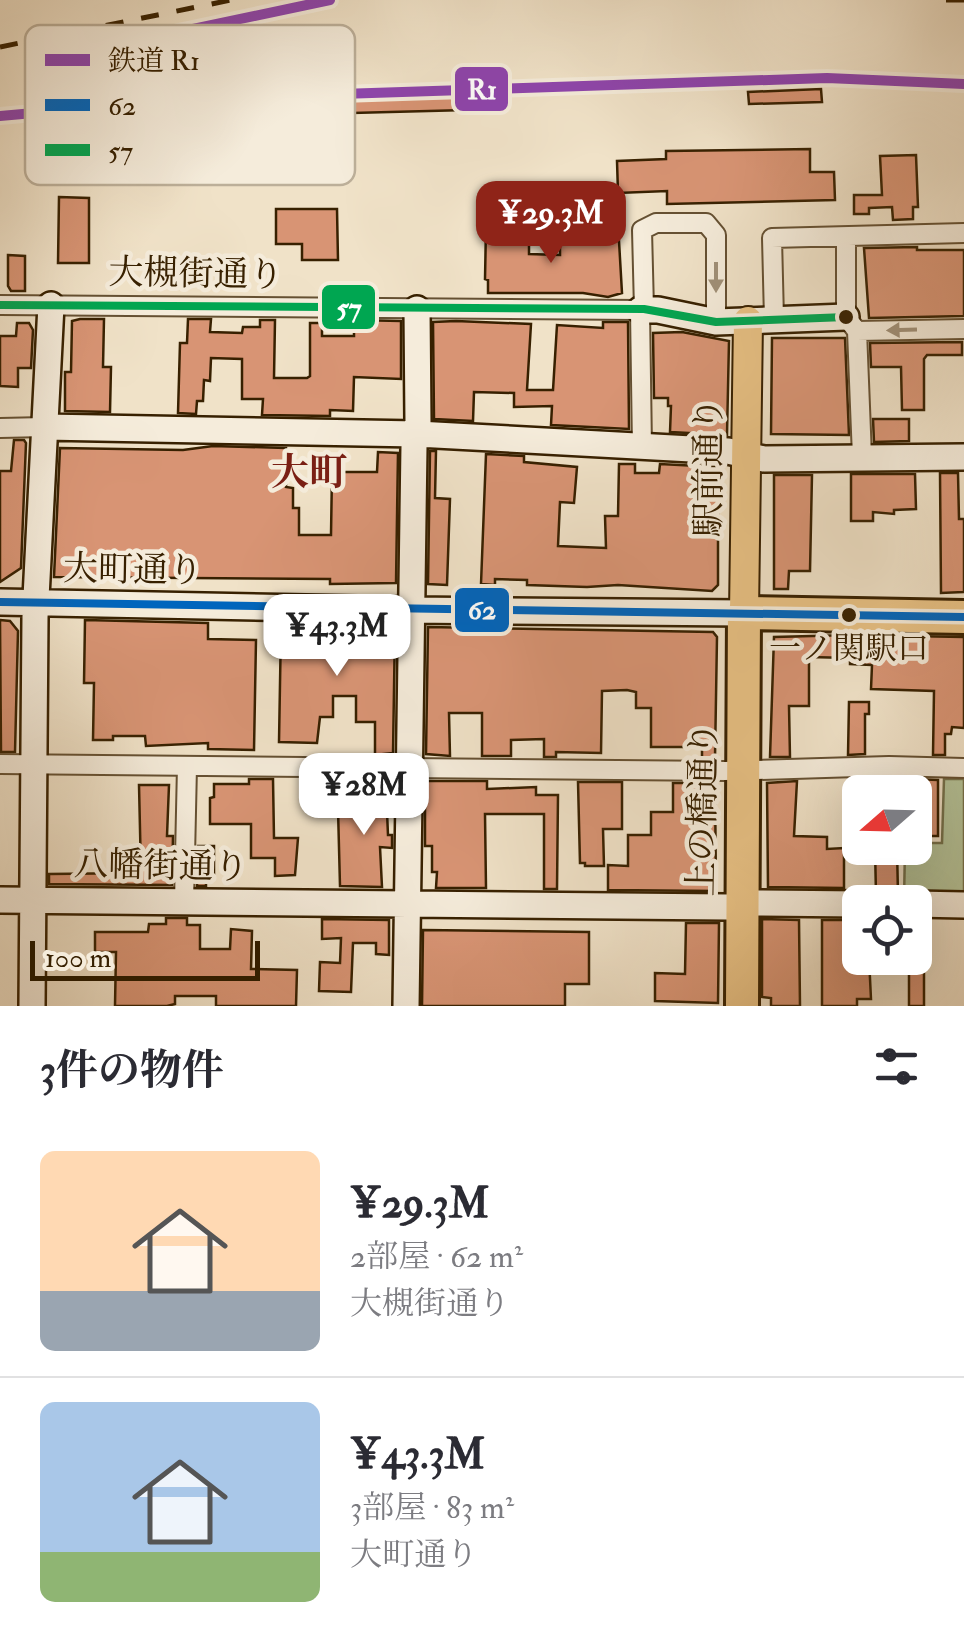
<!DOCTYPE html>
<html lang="ja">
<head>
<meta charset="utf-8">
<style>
	body { margin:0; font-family:"IM FELL Double Pica","Noto Serif JP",serif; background:#f2f2f3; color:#2b2b33; height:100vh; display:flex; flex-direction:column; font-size:38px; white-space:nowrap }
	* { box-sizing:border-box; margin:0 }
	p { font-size:32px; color:#7c7c81 }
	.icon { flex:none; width:55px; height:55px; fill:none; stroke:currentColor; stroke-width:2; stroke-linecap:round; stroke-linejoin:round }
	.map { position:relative; height:1006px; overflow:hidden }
	.sheet { display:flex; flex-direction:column; background:#fff; flex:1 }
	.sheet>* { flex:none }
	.needle { width:65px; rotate:250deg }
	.controls { position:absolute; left:842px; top:775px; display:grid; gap:20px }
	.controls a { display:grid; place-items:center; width:90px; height:90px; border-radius:15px; background:#fff; box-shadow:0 10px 40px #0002; font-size:50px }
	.scale { position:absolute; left:30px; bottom:25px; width:230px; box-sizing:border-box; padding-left:10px; border:5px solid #372000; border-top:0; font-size:28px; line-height:35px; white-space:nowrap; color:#372000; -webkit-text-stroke:8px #f5ecdb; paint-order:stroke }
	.price { position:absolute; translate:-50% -85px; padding:0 22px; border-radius:20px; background:#fff; color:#222; font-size:32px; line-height:65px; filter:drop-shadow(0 2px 5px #0008) }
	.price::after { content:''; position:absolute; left:50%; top:60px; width:30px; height:22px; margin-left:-15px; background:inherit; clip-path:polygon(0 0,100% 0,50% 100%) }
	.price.active { background:#8f2418; color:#fff }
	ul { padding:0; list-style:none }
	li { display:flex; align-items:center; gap:30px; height:250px; padding:0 40px }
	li+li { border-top:2px solid #e1e1e2 }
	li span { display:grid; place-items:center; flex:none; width:280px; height:200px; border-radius:15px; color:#555 }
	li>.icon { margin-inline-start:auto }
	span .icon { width:120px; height:120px; fill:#fffc; stroke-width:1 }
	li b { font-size:42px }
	h2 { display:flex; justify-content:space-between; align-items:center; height:120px; padding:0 40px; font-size:42px }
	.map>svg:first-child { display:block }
	.green { fill:#b5c49a; stroke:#76724d; stroke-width:2.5 }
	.building { fill:#d89474; stroke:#372000; stroke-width:2.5 }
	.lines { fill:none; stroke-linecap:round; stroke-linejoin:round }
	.street-casing { stroke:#655032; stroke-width:22 }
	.secondary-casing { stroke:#372000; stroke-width:30 }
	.primary-casing { stroke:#372000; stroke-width:32 }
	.highway-casing { stroke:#372000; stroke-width:38 }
	.street { stroke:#f5ecdb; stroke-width:18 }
	.secondary { stroke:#f5ecdb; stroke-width:25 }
	.primary { stroke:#e8c184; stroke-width:28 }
	.highway { stroke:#e8c184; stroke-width:32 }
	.rail { stroke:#372000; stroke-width:5; stroke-dasharray:18 18; stroke-linecap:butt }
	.bus-1-casing { stroke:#f5ecdb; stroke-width:15 }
	.bus-2-casing { stroke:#f5ecdb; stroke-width:15 }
	.bus-1 { stroke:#0065bd; stroke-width:8 }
	.bus-2 { stroke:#00a651; stroke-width:8 }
	.rail-1-casing { stroke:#f5ecdb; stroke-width:18 }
	.rail-1 { stroke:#8e44ad; stroke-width:10 }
	.oneway { fill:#a09078 }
	.bus-dot { fill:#372000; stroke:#f5ecdb; stroke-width:4 }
	.labels { text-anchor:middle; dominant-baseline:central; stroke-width:9; stroke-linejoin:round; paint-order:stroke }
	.bus-label { font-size:32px; fill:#372000; stroke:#f5ecdb }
	.street-label { font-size:35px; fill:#372000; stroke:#f5ecdb }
	.neighbourhood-label { font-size:38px; font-weight:bold; fill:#7a1f14; stroke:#f5ecdb }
	.key { fill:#f5ecdb; stroke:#bcaf99; stroke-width:2.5 }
	.key-label { font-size:28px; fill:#372000 }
	.line-badge { stroke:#f5ecdb; stroke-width:4 }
	.badge-label { font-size:28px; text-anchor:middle; font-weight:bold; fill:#fff }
</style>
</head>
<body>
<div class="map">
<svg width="964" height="1006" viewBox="0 0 964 1006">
	<rect width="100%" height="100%" fill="#f0e2c8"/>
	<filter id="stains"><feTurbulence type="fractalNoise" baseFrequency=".002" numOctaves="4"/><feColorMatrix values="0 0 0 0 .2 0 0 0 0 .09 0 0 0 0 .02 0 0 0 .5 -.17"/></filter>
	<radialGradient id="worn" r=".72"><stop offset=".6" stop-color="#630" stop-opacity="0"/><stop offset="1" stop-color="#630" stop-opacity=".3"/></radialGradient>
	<!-- green -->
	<path class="green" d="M 944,779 L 964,779 L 964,902 L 904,900 L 905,848 L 915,848 L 915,843 L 942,843 Z"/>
	<!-- building -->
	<path class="building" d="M 821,89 L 822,102 L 749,104 L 748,92 Z
		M 504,94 L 505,109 L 314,114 L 314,99 Z
		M 810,149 L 810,172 L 834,172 L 835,200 L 667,204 L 667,191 L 618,193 L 617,161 L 666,159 L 666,151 Z
		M 916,155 L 918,207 L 913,207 L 913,219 L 893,220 L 892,207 L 869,208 L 869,214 L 854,214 L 854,195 L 882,195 L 880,156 Z
		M 59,197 L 89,198 L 89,263 L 58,263 Z
		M 276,209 L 337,209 L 338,260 L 302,260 L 302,244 L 276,244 Z
		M 486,227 L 529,228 L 529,254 L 560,255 L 560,240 L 619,241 L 622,293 L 608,297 L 583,293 L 488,293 L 488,280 L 485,279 Z
		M 917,247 L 917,250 L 964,250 L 964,316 L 869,318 L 864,248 Z
		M 8,255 L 25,256 L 25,291 L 11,291 L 8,286 Z
		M 80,319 L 104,319 L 103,367 L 111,367 L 110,412 L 65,411 L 65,372 L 71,372 L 72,321 Z
		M 188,319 L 211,319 L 210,332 L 242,333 L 243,327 L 260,327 L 260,320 L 275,320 L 274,378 L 307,378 L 310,376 L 310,323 L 322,323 L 322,336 L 354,336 L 354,320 L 401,321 L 401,379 L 354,377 L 353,411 L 330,410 L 330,416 L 262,415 L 263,399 L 242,399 L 242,359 L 211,358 L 210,381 L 204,380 L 203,401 L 197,401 L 196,414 L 178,413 L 180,343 L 187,343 Z
		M 456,321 L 531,324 L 527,390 L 553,390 L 557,325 L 603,328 L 603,322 L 628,322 L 629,429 L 551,425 L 552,406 L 514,407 L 514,393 L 474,392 L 473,421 L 434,419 L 433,322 Z
		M 17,323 L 29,323 L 33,330 L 31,368 L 18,368 L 18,387 L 0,386 L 0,336 L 16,336 Z
		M 682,332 L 729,341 L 727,435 L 670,432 L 671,406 L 668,406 L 668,398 L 654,398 L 653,333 Z
		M 772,338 L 845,338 L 849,435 L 771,434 Z
		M 962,342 L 962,355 L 927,355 L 924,359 L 924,410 L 902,410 L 901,367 L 871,367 L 870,343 Z
		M 873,419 L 909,419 L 909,441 L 874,442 Z
		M 14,440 L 24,440 L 26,443 L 21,568 L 0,582 L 0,471 L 11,471 Z
		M 213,446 L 286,448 L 286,487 L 293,488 L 293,508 L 299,508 L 299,535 L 331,535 L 332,472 L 377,472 L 378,452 L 398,453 L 396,583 L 330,584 L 330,579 L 54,577 L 60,448 L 183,450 Z
		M 430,451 L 436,451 L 435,498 L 450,499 L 447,585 L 428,584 Z
		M 486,454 L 524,456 L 524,462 L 577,467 L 574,503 L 560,502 L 558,546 L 606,548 L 605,516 L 618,516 L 619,464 L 635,464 L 635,473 L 659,473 L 660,464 L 718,467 L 718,585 L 712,591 L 618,585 L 587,587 L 527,585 L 527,580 L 495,579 L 495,585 L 481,584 Z
		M 940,473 L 958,473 L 959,519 L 964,519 L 964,592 L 941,593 Z
		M 851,474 L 915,474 L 916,509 L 894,510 L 894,514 L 873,512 L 873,521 L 851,521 Z
		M 774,475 L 812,475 L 810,571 L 789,571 L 788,589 L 774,589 Z
		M 0,620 L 10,621 L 18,631 L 15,752 L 1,752 Z
		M 85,620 L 208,623 L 208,639 L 256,640 L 254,750 L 208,749 L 208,743 L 146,746 L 145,736 L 113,736 L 113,740 L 93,740 L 94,683 L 84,683 Z
		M 281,626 L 395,627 L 393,753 L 375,755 L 375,722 L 356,722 L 356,696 L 333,696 L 333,717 L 320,717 L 317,743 L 279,742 Z
		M 428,627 L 713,632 L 717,637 L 715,758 L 702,758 L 702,747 L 651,747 L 651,708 L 636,708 L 636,692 L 627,690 L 602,691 L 601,753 L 556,752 L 556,757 L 544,757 L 544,739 L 511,740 L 511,756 L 482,756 L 482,713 L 449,713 L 450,756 L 426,754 Z
		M 851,635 L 964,637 L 964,728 L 952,727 L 951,734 L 945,734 L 945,755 L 933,755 L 934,691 L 871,689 L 872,665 L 850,664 L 850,658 L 809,657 L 809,706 L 789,706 L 790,757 L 770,757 L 774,637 Z
		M 849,702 L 869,702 L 869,714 L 865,714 L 865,754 L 848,755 Z
		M 249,779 L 273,779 L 274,838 L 298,838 L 295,875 L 275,876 L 275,858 L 251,858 L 251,824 L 210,824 L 210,798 L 214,797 L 214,784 L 249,784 Z
		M 913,779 L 938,780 L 938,836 L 915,836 Z
		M 367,780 L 393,780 L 393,788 L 386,788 L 388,835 L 392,835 L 392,848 L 380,847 L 382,887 L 340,886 L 338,809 L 367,808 Z
		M 425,781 L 487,781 L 487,789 L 536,787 L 536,795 L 558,795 L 557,889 L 544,889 L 544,814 L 485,814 L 486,888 L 436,888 L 437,872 L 432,872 L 432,846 L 425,846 Z
		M 797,781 L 794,836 L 827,837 L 827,849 L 844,848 L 844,888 L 768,887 L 767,783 Z
		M 578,782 L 622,782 L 622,829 L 603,829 L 604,866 L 585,866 L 585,863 L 580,863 Z
		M 673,783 L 715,783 L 716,891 L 608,890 L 608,865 L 628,866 L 628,835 L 651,835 L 651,812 L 673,812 Z
		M 139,785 L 169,785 L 167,836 L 173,836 L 172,885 L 49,884 L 49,874 L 141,873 Z
		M 198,846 L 214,846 L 214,877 L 206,877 L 206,886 L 197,886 Z
		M 875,848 L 897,848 L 898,895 L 876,895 Z
		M 166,918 L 187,918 L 187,925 L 200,925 L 200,949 L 230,949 L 231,929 L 252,931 L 251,969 L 297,970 L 296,1006 L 216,1006 L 216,996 L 175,996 L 175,1004 L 167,1006 L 115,1006 L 116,952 L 95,952 L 95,932 L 148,932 L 149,924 L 166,924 Z
		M 322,919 L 389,920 L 389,955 L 376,954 L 376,943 L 353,943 L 351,992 L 319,991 L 320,962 L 340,963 L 341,938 L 322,939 Z
		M 762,919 L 799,920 L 800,1006 L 771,1006 L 771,998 L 762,997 Z
		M 822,920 L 860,920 L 860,958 L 869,958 L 871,999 L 857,999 L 857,1006 L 822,1006 Z
		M 686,923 L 719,923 L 718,1003 L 655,1001 L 655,973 L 685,974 Z
		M 423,930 L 589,932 L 589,984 L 565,984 L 565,1006 L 422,1006 Z
		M 924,961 L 924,1006 L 909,1006 L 909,962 Z"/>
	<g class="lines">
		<!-- street casing -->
		<g class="street-casing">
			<path id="street" d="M 846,237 L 846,317 L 857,331 L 964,329
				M 0,305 L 640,310 L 642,448
				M 644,309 L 642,230 L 656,223 L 706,223 L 716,235 L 716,322
				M 774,319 L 772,238 L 964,233
				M 857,331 L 862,457
				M 0,428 L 45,427
				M 0,764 L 725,771 L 889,766 L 964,768
				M 184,902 L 187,766"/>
		</g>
		<!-- secondary casing -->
		<g class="secondary-casing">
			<path id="secondary" d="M 640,310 L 658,310 L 716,322 L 846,317
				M 45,427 L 417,434 L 728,451 L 764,459 L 964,457
				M 0,602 L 410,610 L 744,613
				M 0,900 L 727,907 L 755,903 L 860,904
				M 915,904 L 964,905
				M 32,1006 L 35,617 L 51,305
				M 406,1006 L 414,446 L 418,423 L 417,309"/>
		</g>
		<!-- primary casing -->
		<g class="primary-casing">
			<path id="primary" d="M 744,613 L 748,321"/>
		</g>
		<!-- highway casing -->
		<g class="highway-casing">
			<path id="highway" d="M 742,1006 L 744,613 L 964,617"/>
		</g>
		<!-- street -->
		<use href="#street" class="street"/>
		<!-- secondary -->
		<use href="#secondary" class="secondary"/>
		<!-- primary -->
		<use href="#primary" class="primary"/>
		<!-- highway -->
		<use href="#highway" class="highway"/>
		<!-- rail -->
		<path class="rail" d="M 946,0 L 964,0
			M 0,47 L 231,0
			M 35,58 L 84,52 L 330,0
			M 0,116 L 216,98 L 673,83"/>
		<!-- bus-1 casing -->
		<g class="bus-1-casing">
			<path id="bus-1" d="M 0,602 L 964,617"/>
		</g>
		<!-- bus-2 casing -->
		<g class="bus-2-casing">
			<path id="bus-2" d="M 0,305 L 644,309 L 716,322 L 846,317"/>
		</g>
		<!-- bus-1 -->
		<use href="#bus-1" class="bus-1"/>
		<!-- bus-2 -->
		<use href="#bus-2" class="bus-2"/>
		<!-- rail-1 casing -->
		<g class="rail-1-casing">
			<path id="rail-1" d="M 35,58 L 84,52 L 330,0
				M 0,116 L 145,103 L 310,95 L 827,78 L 964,84"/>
		</g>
		<!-- rail-1 -->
		<use href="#rail-1" class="rail-1"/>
	</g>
	<!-- one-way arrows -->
	<defs><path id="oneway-solid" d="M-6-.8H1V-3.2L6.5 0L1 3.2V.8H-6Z" transform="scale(2.5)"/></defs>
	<g class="oneway">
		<use href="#oneway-solid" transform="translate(716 277) rotate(90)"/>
		<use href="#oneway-solid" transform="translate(902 330) rotate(178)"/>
	</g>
	<!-- markers -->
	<g class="bus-dot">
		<circle cx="846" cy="317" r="9"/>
		<circle cx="849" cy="615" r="9"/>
	</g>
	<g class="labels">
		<!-- bus labels -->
		<g class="bus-label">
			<text x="849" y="649">一ノ関駅口</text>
		</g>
		<!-- street labels -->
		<g class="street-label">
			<text transform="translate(196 274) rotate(1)">大槻街通り</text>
			<text transform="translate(709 467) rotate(-90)">駅前通り</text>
			<text transform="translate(133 570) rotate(1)">大町通り</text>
			<text transform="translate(703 809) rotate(-89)">上の橋通り</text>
			<text transform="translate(161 866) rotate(1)">八幡街通り</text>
		</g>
		<!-- neighbourhood labels -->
		<g class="neighbourhood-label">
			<text x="309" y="473">大町</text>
		</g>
	</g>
	<!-- legend -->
	<rect x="25" y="25" width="330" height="160" rx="15" class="key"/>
	<rect x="45" y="54" width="45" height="12" fill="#8e44ad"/>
	<rect x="45" y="99" width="45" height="12" fill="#0065bd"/>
	<rect x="45" y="144" width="45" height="12" fill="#00a651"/>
	<g class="key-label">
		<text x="108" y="70">鉄道 R1</text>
		<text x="108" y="115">62</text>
		<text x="108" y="160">57</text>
	</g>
	<g class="line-badge">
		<rect x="453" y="65" width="57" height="48" rx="10" fill="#8e44ad"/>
		<rect x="320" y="283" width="57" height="48" rx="10" fill="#00a651"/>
		<rect x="453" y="586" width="58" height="48" rx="10" fill="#0065bd"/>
	</g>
	<g class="badge-label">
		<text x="482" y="99">R1</text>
		<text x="349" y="317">57</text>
		<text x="482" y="619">62</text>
	</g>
	<rect width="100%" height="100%" filter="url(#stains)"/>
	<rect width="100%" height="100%" fill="url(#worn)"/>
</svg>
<div class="controls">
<a><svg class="needle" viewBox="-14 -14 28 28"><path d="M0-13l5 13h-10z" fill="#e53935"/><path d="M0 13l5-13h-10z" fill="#7c7c81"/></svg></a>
<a><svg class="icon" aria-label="locate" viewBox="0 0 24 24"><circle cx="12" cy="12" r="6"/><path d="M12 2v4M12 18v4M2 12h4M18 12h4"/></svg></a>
</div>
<div class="scale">100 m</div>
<b class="price active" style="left:551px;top:266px">¥29.3M</b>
<b class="price" style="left:337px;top:679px">¥43.3M</b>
<b class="price" style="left:364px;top:838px">¥28M</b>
</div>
<section class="sheet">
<h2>3件の物件<svg class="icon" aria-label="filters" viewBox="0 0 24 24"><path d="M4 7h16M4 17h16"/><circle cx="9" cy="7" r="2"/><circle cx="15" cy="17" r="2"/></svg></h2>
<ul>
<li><span style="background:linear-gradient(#ffd9b3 70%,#9aa5b1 0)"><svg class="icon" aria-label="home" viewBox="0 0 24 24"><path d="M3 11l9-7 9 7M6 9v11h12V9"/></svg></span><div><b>¥29.3M</b><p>2部屋 · 62 m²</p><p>大槻街通り</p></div></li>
<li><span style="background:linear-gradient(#a9c7e8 75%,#8fb573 0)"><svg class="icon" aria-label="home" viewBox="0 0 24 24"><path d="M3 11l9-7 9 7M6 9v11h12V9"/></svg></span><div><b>¥43.3M</b><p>3部屋 · 83 m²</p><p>大町通り</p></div></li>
</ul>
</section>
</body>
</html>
